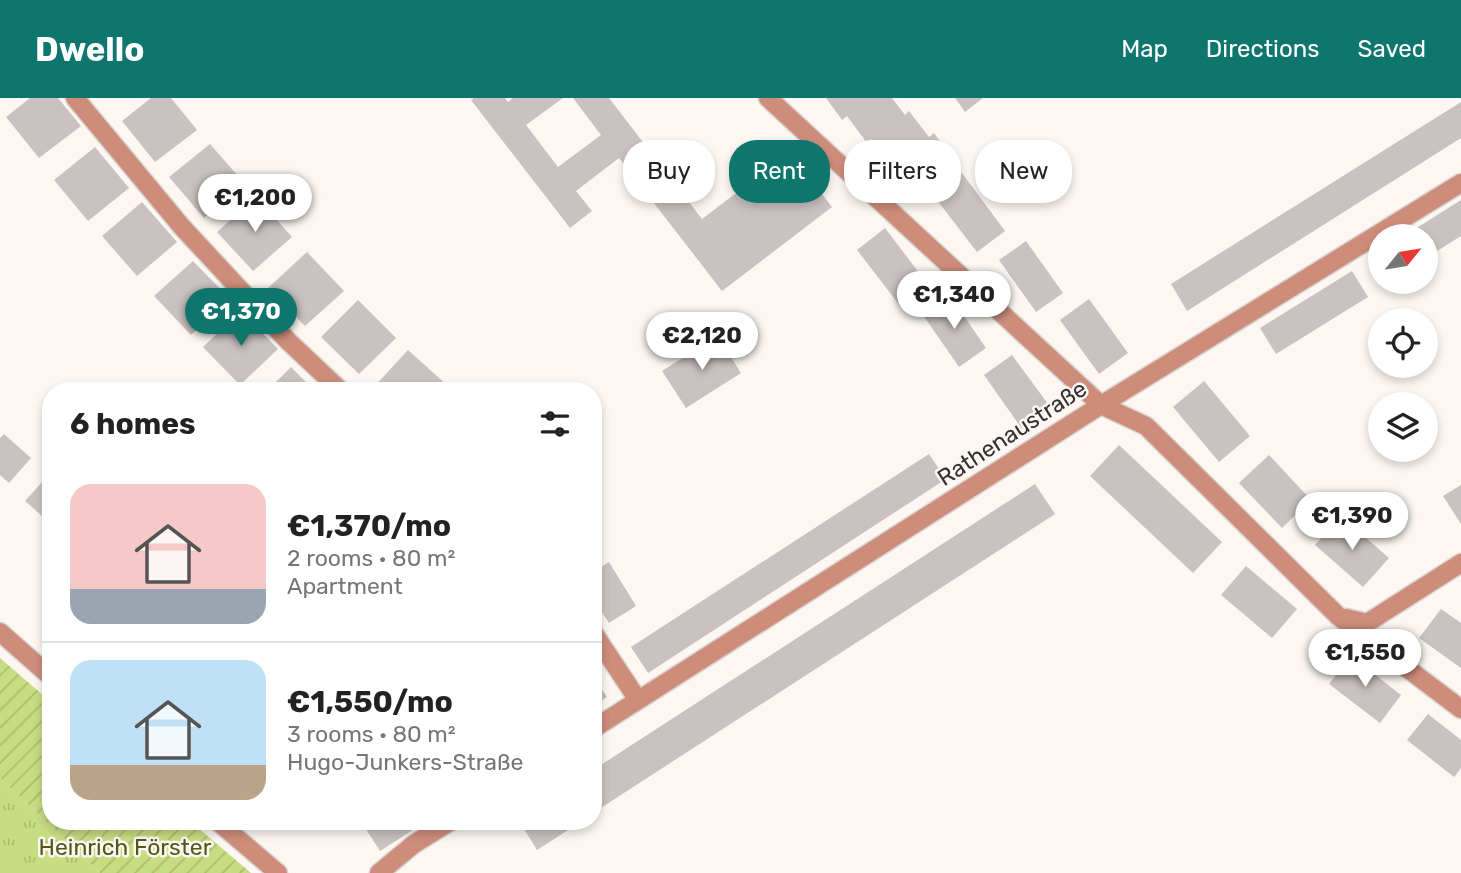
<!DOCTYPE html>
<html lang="en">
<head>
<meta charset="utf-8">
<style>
	body { margin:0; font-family:Rubik,sans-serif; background:#f6f6f6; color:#222; height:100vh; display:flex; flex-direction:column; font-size:26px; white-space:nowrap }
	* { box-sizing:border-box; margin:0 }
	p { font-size:23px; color:#767676 }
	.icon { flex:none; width:38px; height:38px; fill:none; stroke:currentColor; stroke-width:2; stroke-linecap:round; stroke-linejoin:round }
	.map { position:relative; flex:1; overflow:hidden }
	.details { position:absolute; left:42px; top:284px; width:560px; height:448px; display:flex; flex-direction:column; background:#fff; border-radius:28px; box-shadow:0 4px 10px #0003 }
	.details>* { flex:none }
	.hud { position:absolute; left:623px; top:42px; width:665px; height:63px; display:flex; gap:14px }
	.needle { width:46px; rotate:60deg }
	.tools { position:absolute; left:1368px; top:126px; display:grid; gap:14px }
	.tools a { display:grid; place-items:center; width:70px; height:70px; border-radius:50%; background:#fff; box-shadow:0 4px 10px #0003; font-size:35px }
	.price { position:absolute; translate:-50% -60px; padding:0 16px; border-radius:24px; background:#fff; color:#222; font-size:23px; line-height:46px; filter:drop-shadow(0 2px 4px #0008) }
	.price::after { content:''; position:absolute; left:50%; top:42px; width:21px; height:16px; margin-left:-10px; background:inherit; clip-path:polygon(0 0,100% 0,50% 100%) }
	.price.on { background:#0f766e; color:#fff }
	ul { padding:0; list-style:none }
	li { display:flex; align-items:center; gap:21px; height:175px; padding:0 28px }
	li+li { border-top:2px solid #e0e0e0 }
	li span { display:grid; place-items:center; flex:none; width:196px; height:140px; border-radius:21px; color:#555 }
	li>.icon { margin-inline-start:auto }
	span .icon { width:84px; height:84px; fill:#fffc; stroke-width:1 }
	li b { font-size:30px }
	h2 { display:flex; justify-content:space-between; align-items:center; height:84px; padding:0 28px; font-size:30px }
	.pill { padding:0 24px; border-radius:28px; background:#fff; box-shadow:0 4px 10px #0003; font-size:24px; line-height:63px }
	.pill.on { background:#0f766e; color:#fff }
	header { display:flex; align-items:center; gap:42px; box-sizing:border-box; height:98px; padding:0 35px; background:#0f766e; color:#fff }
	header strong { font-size:33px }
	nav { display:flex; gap:38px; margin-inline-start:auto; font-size:24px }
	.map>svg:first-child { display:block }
	.grass { fill:url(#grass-tufts) }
	.garden { fill:url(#garden-furrows) }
	.building { fill:#c9c2c0 }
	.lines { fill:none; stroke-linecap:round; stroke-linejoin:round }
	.minor-casing { stroke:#d8d3cf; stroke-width:21 }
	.minor { stroke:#ce8d7b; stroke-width:18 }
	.labels { text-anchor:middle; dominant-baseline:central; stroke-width:5; stroke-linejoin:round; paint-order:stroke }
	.street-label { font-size:23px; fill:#343130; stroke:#fcf7f2 }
	.park-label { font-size:23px; fill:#4e5a14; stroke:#fcf7f2 }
</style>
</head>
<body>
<header>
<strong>Dwello</strong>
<nav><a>Map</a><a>Directions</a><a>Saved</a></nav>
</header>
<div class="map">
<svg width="1461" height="775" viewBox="0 0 1461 775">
	<defs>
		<pattern id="grass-tufts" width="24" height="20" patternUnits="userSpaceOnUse" patternTransform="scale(1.75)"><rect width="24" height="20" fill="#c8dc81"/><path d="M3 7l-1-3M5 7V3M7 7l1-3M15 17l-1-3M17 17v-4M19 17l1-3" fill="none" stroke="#acbd70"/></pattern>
		<pattern id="garden-furrows" width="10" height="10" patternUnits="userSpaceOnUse" patternTransform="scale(1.75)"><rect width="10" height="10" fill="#c8dc81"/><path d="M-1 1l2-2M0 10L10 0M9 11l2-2" fill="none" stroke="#acbd70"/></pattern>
	</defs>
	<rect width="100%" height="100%" fill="#fcf7f2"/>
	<!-- grass -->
	<path class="grass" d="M 0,680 L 100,775 L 0,775 Z"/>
	<!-- garden -->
	<path class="garden" d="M 0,560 L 51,604 L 51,723 L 190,723 L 251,775 L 100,775 L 0,680 Z"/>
	<!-- building -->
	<path class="building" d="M 30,0 L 58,0 L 81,28 L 39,60 L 6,19 Z
		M 151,0 L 171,0 L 197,32 L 155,64 L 122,23 Z
		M 474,0 L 505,0 L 508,4 L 513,0 L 563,0 L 526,27 L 558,69 L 601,37 L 573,0 L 609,0 L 702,121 L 790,54 L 832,109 L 722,193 L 619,60 L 576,93 L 592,113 L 570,130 L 471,2 Z
		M 826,0 L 892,0 L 905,17 L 909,13 L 929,39 L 934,35 L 953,61 L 916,89 L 896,63 L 891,67 L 871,41 L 867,45 L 847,18 L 842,22 Z
		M 955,0 L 983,0 L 965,14 Z
		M 1461,4 L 1461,40 L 1187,213 L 1171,186 Z
		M 210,46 L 245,86 L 204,120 L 169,79 Z
		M 95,49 L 129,90 L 88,123 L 54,82 Z
		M 962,75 L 1005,133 L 977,154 L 933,97 Z
		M 256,99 L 292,139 L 253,173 L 217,134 Z
		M 1461,102 L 1461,138 L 1426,160 L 1426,138 L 1404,138 Z
		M 142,104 L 177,144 L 137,178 L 102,138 Z
		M 885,130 L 929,188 L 901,209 L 857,152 Z
		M 1026,143 L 1063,195 L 1036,214 L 999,162 Z
		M 307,154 L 344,193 L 305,228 L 268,190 Z
		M 193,163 L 230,201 L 191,237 L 154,198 Z
		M 1352,173 L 1368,199 L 1276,256 L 1260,230 Z
		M 950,198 L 986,250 L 959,269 L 923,217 Z
		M 1089,201 L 1128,255 L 1099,276 L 1060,222 Z
		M 358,202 L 396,240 L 359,276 L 321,239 Z
		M 241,213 L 278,251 L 240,287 L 203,249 Z
		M 718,238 L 741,275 L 686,310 L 662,273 Z
		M 408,252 L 448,288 L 444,292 L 372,291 Z
		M 1012,257 L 1051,310 L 1022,331 L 984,277 Z
		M 291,269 L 310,288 L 315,292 L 268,292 Z
		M 1204,283 L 1250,338 L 1219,364 L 1173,309 Z
		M 4,336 L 31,360 L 9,385 L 0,377 L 0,340 Z
		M 1119,347 L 1222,444 L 1193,475 L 1090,378 Z
		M 929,356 L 946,381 L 648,575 L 631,549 Z
		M 1269,357 L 1311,402 L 1282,430 L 1239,385 Z
		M 51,374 L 51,426 L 25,403 Z
		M 1035,386 L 1055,416 L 593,715 L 593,672 Z
		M 1461,387 L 1461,426 L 1443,398 Z
		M 1341,418 L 1389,460 L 1363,489 L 1315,447 Z
		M 609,464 L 636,508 L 609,525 L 593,500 L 593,474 Z
		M 1246,468 L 1297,511 L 1272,540 L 1221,497 Z
		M 1441,511 L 1461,525 L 1461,570 L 1419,540 Z
		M 1351,558 L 1401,597 L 1380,625 L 1329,586 Z
		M 593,578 L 607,599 L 593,608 Z
		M 1428,616 L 1461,642 L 1461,670 L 1454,679 L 1407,642 Z
		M 373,723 L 411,723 L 416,730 L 380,753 L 364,728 Z
		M 519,723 L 582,723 L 537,752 Z"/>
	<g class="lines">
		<!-- minor casing -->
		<g class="minor-casing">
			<path id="minor" d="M 75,0 L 182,129 L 288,243 L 340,292
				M 768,0 L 1101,307 L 1146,328 L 1338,518 L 1461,611
				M 1346,520 L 1367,525 L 1461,465
				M 0,534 L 51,579
				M 593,534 L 638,602
				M 593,631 L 1101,307 L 1461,85
				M 217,723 L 278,775
				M 379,775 L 414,746 L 451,723"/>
		</g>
		<!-- minor -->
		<use href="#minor" class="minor"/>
	</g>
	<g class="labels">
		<!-- street labels -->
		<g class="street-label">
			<text transform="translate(1012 335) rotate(-33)">Rathenaustraße</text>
		</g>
		<!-- park labels -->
		<g class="park-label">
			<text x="125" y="749">Heinrich Förster</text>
		</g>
	</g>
</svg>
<div class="tools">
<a><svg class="needle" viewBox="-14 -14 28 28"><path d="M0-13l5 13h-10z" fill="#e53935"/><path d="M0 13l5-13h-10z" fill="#767676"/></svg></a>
<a><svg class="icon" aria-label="locate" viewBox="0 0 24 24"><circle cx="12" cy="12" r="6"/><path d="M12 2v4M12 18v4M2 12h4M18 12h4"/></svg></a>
<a><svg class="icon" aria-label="layers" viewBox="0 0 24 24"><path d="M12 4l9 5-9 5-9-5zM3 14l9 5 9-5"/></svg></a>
</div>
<b class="price" style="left:255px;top:136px">€1,200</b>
<b class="price" style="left:954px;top:233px">€1,340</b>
<b class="price on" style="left:241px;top:250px">€1,370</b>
<b class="price" style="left:702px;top:274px">€2,120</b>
<b class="price" style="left:1352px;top:454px">€1,390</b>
<b class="price" style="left:1365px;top:591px">€1,550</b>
<div class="hud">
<a class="pill">Buy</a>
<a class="pill on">Rent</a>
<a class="pill">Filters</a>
<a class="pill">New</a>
</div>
<section class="details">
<h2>6 homes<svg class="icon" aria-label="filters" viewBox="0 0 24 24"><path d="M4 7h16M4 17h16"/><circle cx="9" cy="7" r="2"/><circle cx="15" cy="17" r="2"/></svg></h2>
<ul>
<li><span style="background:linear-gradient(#f6c9c9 75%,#9aa5b1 0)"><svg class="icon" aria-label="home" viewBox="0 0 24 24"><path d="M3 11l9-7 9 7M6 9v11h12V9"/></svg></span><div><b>€1,370/mo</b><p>2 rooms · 80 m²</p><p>Apartment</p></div></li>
<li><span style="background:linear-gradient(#bfe0f5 75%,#b9a48a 0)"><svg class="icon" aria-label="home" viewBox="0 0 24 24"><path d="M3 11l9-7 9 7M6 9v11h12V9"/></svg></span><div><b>€1,550/mo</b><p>3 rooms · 80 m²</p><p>Hugo-Junkers-Straße</p></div></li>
</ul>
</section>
</div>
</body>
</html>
